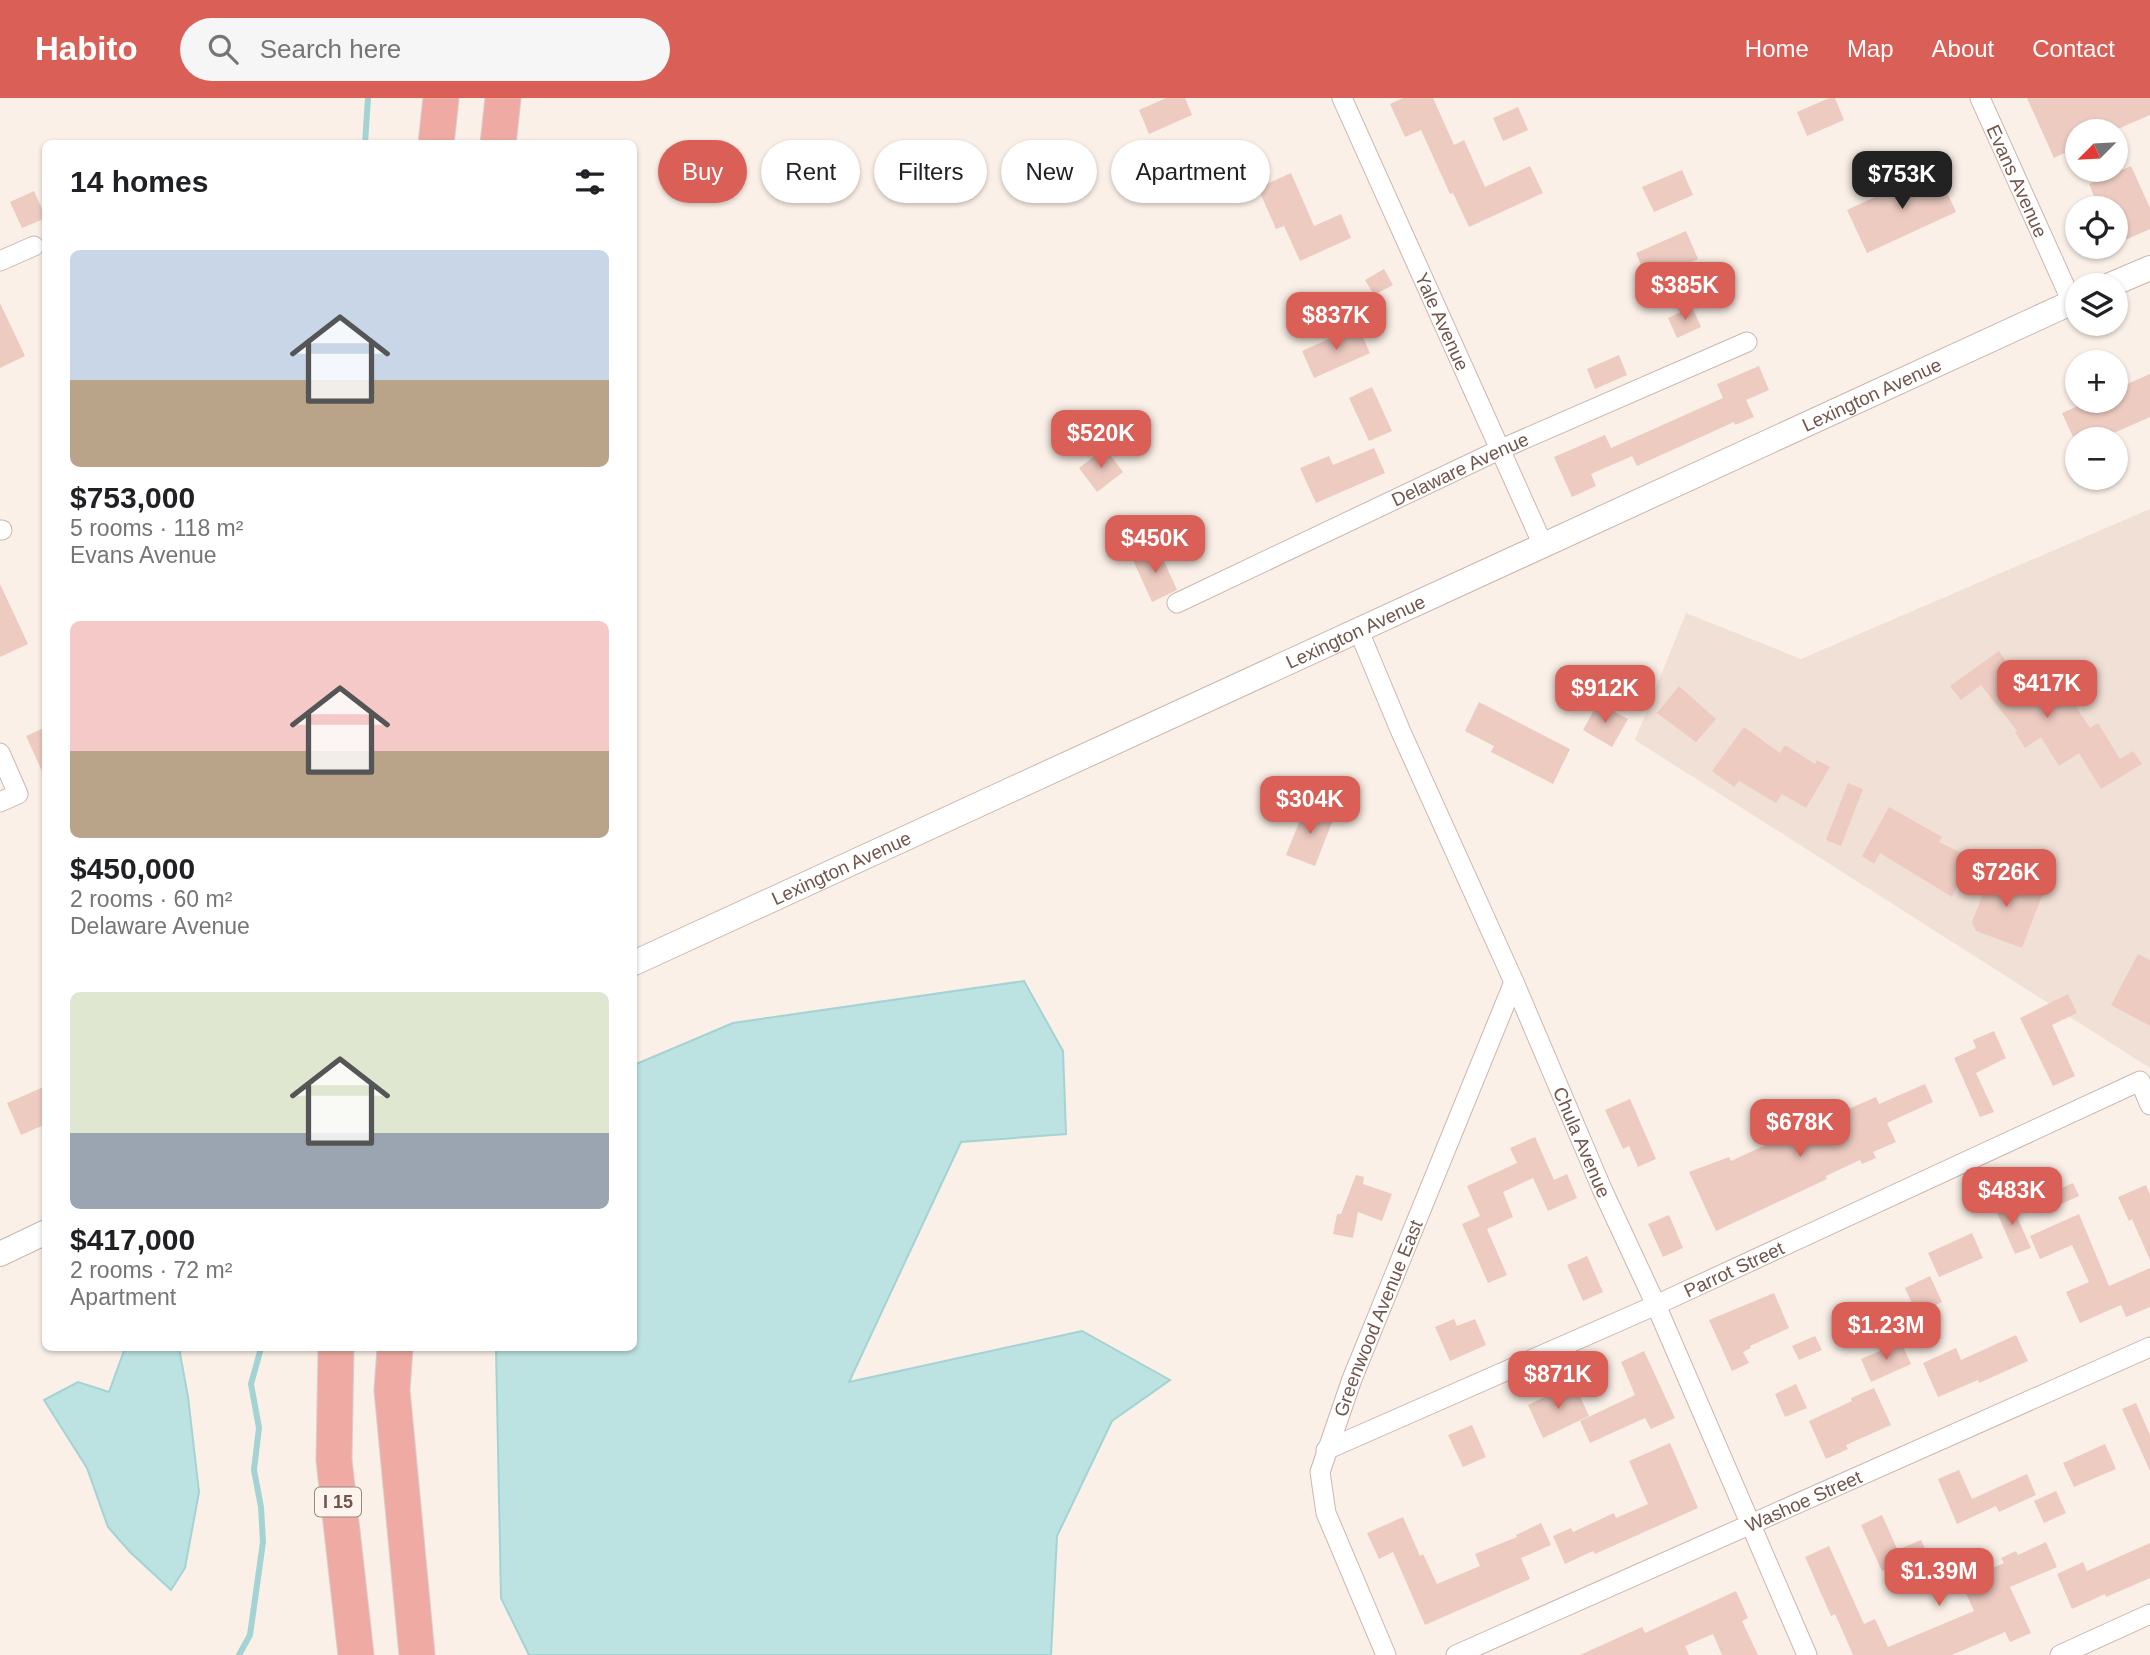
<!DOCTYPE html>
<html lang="en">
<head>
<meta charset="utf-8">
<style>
	body { margin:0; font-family:Arial,sans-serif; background:#f6f6f6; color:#202124; height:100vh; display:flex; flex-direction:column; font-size:26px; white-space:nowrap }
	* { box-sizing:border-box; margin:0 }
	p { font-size:23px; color:#757577 }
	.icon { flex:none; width:38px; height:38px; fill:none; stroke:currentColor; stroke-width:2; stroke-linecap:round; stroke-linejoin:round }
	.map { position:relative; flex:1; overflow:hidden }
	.drawer { position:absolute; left:42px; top:42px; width:595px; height:1211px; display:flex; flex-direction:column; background:#fff; border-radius:10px; box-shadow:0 2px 5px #0004 }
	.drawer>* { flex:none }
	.hud { position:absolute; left:658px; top:42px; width:665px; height:63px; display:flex; gap:14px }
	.needle { width:46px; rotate:246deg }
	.buttons { position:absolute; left:2065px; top:21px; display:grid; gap:14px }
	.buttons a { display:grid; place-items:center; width:63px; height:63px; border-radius:50%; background:#fff; box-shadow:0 2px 5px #0004; font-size:35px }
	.price { position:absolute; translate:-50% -60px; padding:0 16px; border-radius:14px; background:#d95f57; color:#fff; font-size:23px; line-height:46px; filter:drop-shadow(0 2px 4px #0008) }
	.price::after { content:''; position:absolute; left:50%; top:42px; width:21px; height:16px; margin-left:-10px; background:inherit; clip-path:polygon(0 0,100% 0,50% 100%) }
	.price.active { background:#222; color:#fff }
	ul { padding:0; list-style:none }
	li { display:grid; align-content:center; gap:14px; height:371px; padding:0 28px }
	li span { display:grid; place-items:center; height:217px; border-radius:10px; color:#555 }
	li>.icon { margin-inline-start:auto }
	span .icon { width:126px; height:126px; fill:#fffc; stroke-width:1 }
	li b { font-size:30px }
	h2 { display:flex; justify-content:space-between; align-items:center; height:84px; padding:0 28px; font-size:30px }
	.tag { padding:0 24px; border-radius:32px; background:#fff; box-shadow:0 2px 5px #0004; font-size:24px; line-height:63px }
	.tag.active { background:#d95f57; color:#fff }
	header { display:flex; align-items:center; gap:42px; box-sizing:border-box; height:98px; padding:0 35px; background:#d95f57; color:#fff }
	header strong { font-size:33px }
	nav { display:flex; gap:38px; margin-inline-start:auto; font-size:24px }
	.search { width:490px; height:63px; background:#f6f6f6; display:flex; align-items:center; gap:18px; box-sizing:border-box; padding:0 24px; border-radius:38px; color:#757577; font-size:26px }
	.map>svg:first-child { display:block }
	.residential { fill:#f1e0d6 }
	.water { fill:#bde2e2; stroke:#a4d3d3; stroke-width:2 }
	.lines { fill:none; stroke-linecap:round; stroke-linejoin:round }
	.stream { stroke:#a4d3d3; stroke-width:6 }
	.building { fill:#edcbc1 }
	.minor-casing { stroke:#cbb6ae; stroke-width:21 }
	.tertiary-casing { stroke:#cbb6ae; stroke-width:26 }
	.motorway-casing { stroke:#d8cfcd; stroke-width:37 }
	.minor { stroke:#fff; stroke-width:19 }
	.tertiary { stroke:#fff; stroke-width:24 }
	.motorway { stroke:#efaba3; stroke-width:35 }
	.labels { text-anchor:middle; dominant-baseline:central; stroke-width:7; stroke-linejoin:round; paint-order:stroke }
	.shield { fill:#fdf4ed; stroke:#9c857d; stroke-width:2 }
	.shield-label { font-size:18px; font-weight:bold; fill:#72554d }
	.street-label { font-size:19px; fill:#72554d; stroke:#fdf4ed }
</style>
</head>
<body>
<header>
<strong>Habito</strong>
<div class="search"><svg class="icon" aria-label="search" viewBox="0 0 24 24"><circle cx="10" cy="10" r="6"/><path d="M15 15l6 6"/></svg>Search here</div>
<nav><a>Home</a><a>Map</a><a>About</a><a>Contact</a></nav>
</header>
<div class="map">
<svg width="2150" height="1557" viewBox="0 0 2150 1557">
	<rect width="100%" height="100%" fill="#faf0e7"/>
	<!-- residential -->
	<path class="residential" d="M 2150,411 L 2150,970 L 1635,642 L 1686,515 L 1801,561 Z"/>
	<!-- water -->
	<path class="water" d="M 1024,883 L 1063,953 L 1066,1036 L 961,1044 L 849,1284 L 1082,1233 L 1170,1282 L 1112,1323 L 1057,1438 L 1051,1557 L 529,1557 L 501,1500 L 496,1250 L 634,1250 L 634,967 L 733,925 Z
		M 125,1250 L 179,1250 L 188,1299 L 199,1394 L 185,1470 L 171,1492 L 130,1454 L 108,1429 L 87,1370 L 44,1302 L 78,1284 L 109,1294 Z"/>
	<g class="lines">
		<!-- stream -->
		<path class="stream" d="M 365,46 L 368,0
			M 239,1557 L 250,1537 L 263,1444 L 261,1409 L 254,1372 L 259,1330 L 251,1286 L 261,1250"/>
	</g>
	<!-- building -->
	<path class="building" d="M 1166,0 L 1185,0 L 1192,17 L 1149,36 L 1139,12 Z
		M 1403,0 L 1433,0 L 1454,47 L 1464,42 L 1485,89 L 1530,68 L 1543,95 L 1469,129 L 1453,95 L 1450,96 L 1421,32 L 1405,39 L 1390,6 Z
		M 1829,0 L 1835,0 L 1844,22 L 1807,38 L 1797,14 Z
		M 2027,0 L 2150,0 L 2150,17 L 2113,33 L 2077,33 L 2077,49 L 2054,60 Z
		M 1518,9 L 1528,32 L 1503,43 L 1493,20 Z
		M 2131,68 L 2150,110 L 2150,131 L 2116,146 L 2116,110 L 2099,110 L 2089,86 Z
		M 1936,71 L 1956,114 L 1867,155 L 1847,112 Z
		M 1682,72 L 1693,97 L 1654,114 L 1642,89 Z
		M 1291,75 L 1314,128 L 1341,116 L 1351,140 L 1300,163 L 1284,128 L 1276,131 L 1258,90 Z
		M 34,93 L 46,120 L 22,130 L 10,104 Z
		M 1686,133 L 1698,161 L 1648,183 L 1636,155 Z
		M 1384,171 L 1393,187 L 1374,197 L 1365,182 Z
		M 0,205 L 25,258 L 0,270 Z
		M 1692,209 L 1701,229 L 1677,240 L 1668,220 Z
		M 1358,228 L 1370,255 L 1314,280 L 1302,253 Z
		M 1619,257 L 1627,277 L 1595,291 L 1587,271 Z
		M 1759,268 L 1769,292 L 1746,302 L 1754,319 L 1735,327 L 1734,324 L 1637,368 L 1632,358 L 1591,376 L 1596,388 L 1572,399 L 1554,359 L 1605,337 L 1611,350 L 1723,300 L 1717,286 Z
		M 2150,276 L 2150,319 L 2100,341 L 2074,341 L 2062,315 L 2090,303 L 2116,303 L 2116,291 Z
		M 1372,289 L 1392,333 L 1369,343 L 1349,300 Z
		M 1105,350 L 1123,374 L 1097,394 L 1079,370 Z
		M 1374,350 L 1385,375 L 1316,405 L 1300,370 L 1329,358 L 1333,367 Z
		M 1181,426 L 1192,449 L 1172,458 L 1162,435 Z
		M 1158,450 L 1177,492 L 1152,504 L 1133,462 Z
		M 0,486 L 28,546 L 0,559 Z
		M 1999,553 L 2022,585 L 2034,575 L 2058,605 L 2069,598 L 2090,630 L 2098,625 L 2120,661 L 2133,653 L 2142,666 L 2101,691 L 2079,655 L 2059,668 L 2041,639 L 2025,650 L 2015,634 L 2017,633 L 1981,587 L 1961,602 L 1950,588 Z
		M 1679,588 L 1716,621 L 1696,644 L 1657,615 Z
		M 1479,604 L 1570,651 L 1553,686 L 1491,654 L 1494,648 L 1465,633 Z
		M 1598,605 L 1628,621 L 1612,649 L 1583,632 Z
		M 46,629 L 46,682 L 26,638 Z
		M 1744,629 L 1780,655 L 1785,647 L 1815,666 L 1817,662 L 1830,669 L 1806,710 L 1782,696 L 1776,705 L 1739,683 L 1734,689 L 1712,673 Z
		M 1848,685 L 1863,691 L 1841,748 L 1826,742 Z
		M 1306,707 L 1334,719 L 1315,768 L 1286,757 Z
		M 1889,709 L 1942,739 L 1939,744 L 1970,759 L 1952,799 L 1880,755 L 1874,766 L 1862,758 Z
		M 1995,765 L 2009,771 L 2005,780 L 2043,795 L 2022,850 L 1976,833 L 1972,824 Z
		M 2138,856 L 2150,862 L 2150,928 L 2111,907 Z
		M 2068,896 L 2077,915 L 2052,927 L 2075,978 L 2053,988 L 2020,920 Z
		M 1994,933 L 2006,960 L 1976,975 L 1994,1014 L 1980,1019 L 1954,960 L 1976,950 L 1973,942 Z
		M 1925,986 L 1933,1004 L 1887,1025 L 1896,1044 L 1873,1054 L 1876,1060 L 1862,1066 L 1860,1062 L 1826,1078 L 1827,1081 L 1716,1133 L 1689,1074 L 1729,1059 L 1731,1063 L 1804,1029 L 1805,1030 L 1876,999 L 1879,1006 Z
		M 46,988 L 46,1026 L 21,1037 L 7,1005 Z
		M 1630,1001 L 1656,1061 L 1638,1069 L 1629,1048 L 1623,1051 L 1605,1012 Z
		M 1535,1039 L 1554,1082 L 1567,1076 L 1577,1100 L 1548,1113 L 1533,1080 L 1503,1094 L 1513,1119 L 1487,1131 L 1507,1177 L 1488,1185 L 1462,1126 L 1480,1118 L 1467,1088 L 1517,1065 L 1510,1050 Z
		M 1356,1077 L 1364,1079 L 1363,1086 L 1392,1096 L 1382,1123 L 1358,1114 L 1353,1140 L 1333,1136 L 1337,1116 L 1341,1116 Z
		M 2073,1085 L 2079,1098 L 2059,1107 L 2053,1094 Z
		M 2146,1087 L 2150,1097 L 2150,1162 L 2132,1121 L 2129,1123 L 2118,1099 Z
		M 2009,1101 L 2031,1150 L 2015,1156 L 1994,1108 Z
		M 2079,1116 L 2109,1188 L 2150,1170 L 2150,1209 L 2126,1219 L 2121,1207 L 2080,1225 L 2066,1194 L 2089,1184 L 2072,1147 L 2040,1161 L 2030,1138 Z
		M 1669,1117 L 1683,1150 L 1663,1159 L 1648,1126 Z
		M 1972,1135 L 1983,1160 L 1939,1179 L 1928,1155 Z
		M 1587,1158 L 1603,1194 L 1583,1203 L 1567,1167 Z
		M 1930,1178 L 1942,1204 L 1917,1216 L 1905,1190 Z
		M 1774,1195 L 1789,1230 L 1750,1248 L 1751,1250 L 1743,1254 L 1749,1265 L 1732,1273 L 1709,1222 Z
		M 1454,1221 L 1457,1228 L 1475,1221 L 1486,1247 L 1450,1263 L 1435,1229 Z
		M 2016,1237 L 2028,1263 L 1979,1285 L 1978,1282 L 1938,1299 L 1923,1265 L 1956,1250 L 1961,1262 Z
		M 1815,1238 L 1822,1252 L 1799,1262 L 1792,1248 Z
		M 1901,1244 L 1911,1266 L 1871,1284 L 1861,1261 Z
		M 1644,1253 L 1675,1320 L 1651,1331 L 1645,1320 L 1590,1345 L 1580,1323 L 1635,1297 L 1621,1264 Z
		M 1574,1285 L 1589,1318 L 1543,1340 L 1528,1307 Z
		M 1796,1286 L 1807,1310 L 1785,1319 L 1775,1296 Z
		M 1874,1290 L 1891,1327 L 1846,1347 L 1848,1351 L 1826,1361 L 1809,1323 L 1852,1303 L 1851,1300 Z
		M 2136,1305 L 2150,1337 L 2150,1373 L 2122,1311 Z
		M 1472,1327 L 1486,1359 L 1463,1369 L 1448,1337 Z
		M 1670,1345 L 1698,1410 L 1595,1456 L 1593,1453 L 1565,1466 L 1553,1438 L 1571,1430 L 1573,1434 L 1614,1415 L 1616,1420 L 1648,1406 L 1629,1363 Z
		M 2105,1346 L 2116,1371 L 2074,1389 L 2063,1365 Z
		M 1959,1372 L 1972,1401 L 2027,1376 L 2036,1397 L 1999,1414 L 1996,1408 L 1957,1426 L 1938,1381 Z
		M 2056,1393 L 2066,1415 L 2044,1425 L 2034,1403 Z
		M 1882,1417 L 1903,1464 L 1882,1473 L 1861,1427 Z
		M 1403,1419 L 1420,1458 L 1423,1456 L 1437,1486 L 1480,1468 L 1475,1456 L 1517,1439 L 1516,1437 L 1541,1425 L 1551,1447 L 1521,1460 L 1530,1481 L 1425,1527 L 1393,1454 L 1379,1461 L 1367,1435 Z
		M 1921,1442 L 1936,1475 L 1917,1484 L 1902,1450 Z
		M 2046,1444 L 2057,1469 L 2010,1489 L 2031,1535 L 2010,1544 L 2005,1534 L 1952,1557 L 1853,1557 L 1835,1516 L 1831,1518 L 1805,1459 L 1829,1448 L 1864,1526 L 1875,1521 L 1888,1549 L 1974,1513 L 1961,1484 L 2004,1465 L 2001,1460 L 2016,1453 L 2018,1457 Z
		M 2150,1445 L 2150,1480 L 2106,1499 L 2105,1496 L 2072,1511 L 2057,1476 L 2083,1464 L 2087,1473 Z
		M 1736,1493 L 1748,1520 L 1742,1523 L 1758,1557 L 1722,1557 L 1713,1536 L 1685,1548 L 1689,1557 L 1580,1557 L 1642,1529 L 1645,1535 Z"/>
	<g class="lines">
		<!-- minor casing -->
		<g class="minor-casing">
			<g id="minor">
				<path id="s1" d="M 1342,0 L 1543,447"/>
				<path id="s2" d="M 1980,0 L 2072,204"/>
				<path d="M 0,163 L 34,148"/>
				<path d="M 0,432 L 2,432"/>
				<path id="s3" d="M 1177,505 L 1499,352 L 1747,244"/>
				<path id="s4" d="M 1358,531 L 1401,634 L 1514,884 L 1602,1091 L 1656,1207 L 1807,1557"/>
				<path d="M 0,655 L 18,696 L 0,704"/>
				<path id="s5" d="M 1326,1352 L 1656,1207 L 2140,983 L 2150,1007"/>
				<path id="s6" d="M 1386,1557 L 1326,1415 L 1320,1374 L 1352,1281 L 1514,884"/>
				<path id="s7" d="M 1456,1557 L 2150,1249"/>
				<path d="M 2060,1557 L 2150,1516"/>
			</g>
		</g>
		<!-- tertiary casing -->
		<g class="tertiary-casing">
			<g id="tertiary">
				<path d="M 2110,187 L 2150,170"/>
				<path id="s8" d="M 634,865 L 2077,202"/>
				<path d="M 0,1156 L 46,1134"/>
			</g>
		</g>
		<!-- motorway casing -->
		<g class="motorway-casing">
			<path id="motorway" d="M 436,46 L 441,0
				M 498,46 L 503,0
				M 336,1250 L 334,1362 L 356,1557
				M 395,1250 L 392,1292 L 417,1557"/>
		</g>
		<!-- minor -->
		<use href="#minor" class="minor"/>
		<!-- tertiary -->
		<use href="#tertiary" class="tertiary"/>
		<!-- motorway -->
		<use href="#motorway" class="motorway"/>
	</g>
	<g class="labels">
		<!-- shield labels -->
		<rect class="shield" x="315" y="1389.5" width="46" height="29" rx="5"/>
		<g class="shield-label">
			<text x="338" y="1404">I 15</text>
		</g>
		<!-- street labels -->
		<g class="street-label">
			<text stroke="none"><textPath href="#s2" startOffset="91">Evans Avenue</textPath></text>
			<text stroke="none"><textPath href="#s1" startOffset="245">Yale Avenue</textPath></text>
			<text stroke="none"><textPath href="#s8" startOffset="1362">Lexington Avenue</textPath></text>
			<text stroke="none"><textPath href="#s3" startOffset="313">Delaware Avenue</textPath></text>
			<text stroke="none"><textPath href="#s8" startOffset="794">Lexington Avenue</textPath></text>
			<text stroke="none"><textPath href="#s8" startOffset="228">Lexington Avenue</textPath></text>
			<text stroke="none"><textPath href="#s4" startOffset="560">Chula Avenue</textPath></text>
			<text stroke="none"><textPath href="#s5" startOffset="446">Parrot Street</textPath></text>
			<text stroke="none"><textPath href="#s6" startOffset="360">Greenwood Avenue East</textPath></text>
			<text stroke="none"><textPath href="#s7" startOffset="380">Washoe Street</textPath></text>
		</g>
	</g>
</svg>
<div class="buttons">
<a><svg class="needle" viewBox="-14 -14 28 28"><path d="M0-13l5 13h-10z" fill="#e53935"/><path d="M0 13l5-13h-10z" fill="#757577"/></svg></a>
<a><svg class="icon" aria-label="locate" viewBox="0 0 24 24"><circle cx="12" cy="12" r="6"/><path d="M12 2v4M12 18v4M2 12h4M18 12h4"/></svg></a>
<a><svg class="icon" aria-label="layers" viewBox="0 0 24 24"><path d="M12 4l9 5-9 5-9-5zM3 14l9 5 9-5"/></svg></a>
<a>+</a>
<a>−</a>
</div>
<b class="price active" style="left:1902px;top:113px">$753K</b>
<b class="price" style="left:1685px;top:224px">$385K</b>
<b class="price" style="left:1336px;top:254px">$837K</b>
<b class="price" style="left:1101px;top:372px">$520K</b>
<b class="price" style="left:1155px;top:477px">$450K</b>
<b class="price" style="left:2047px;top:622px">$417K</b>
<b class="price" style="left:1605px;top:627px">$912K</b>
<b class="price" style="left:1310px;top:738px">$304K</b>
<b class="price" style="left:2006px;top:811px">$726K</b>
<b class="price" style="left:1800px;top:1061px">$678K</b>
<b class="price" style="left:2012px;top:1129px">$483K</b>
<b class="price" style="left:1886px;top:1264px">$1.23M</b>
<b class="price" style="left:1558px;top:1313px">$871K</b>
<b class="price" style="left:1939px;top:1510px">$1.39M</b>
<div class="hud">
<a class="tag active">Buy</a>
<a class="tag">Rent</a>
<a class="tag">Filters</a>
<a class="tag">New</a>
<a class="tag">Apartment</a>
</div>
<section class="drawer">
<h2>14 homes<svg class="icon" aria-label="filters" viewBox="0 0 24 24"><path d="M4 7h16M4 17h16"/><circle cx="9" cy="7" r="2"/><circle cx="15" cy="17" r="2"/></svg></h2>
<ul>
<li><span style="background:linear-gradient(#c9d6e8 60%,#b9a48a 0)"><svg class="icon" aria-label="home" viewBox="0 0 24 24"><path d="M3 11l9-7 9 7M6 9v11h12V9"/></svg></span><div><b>$753,000</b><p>5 rooms · 118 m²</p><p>Evans Avenue</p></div></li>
<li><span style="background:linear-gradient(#f6c9c9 60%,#b9a48a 0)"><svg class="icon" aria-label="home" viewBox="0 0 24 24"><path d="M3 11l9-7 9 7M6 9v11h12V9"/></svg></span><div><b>$450,000</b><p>2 rooms · 60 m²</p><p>Delaware Avenue</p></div></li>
<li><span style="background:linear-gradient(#dfe7d0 65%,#9aa5b1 0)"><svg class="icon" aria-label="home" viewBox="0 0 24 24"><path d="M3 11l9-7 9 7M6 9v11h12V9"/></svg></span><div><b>$417,000</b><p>2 rooms · 72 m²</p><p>Apartment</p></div></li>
</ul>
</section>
</div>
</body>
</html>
